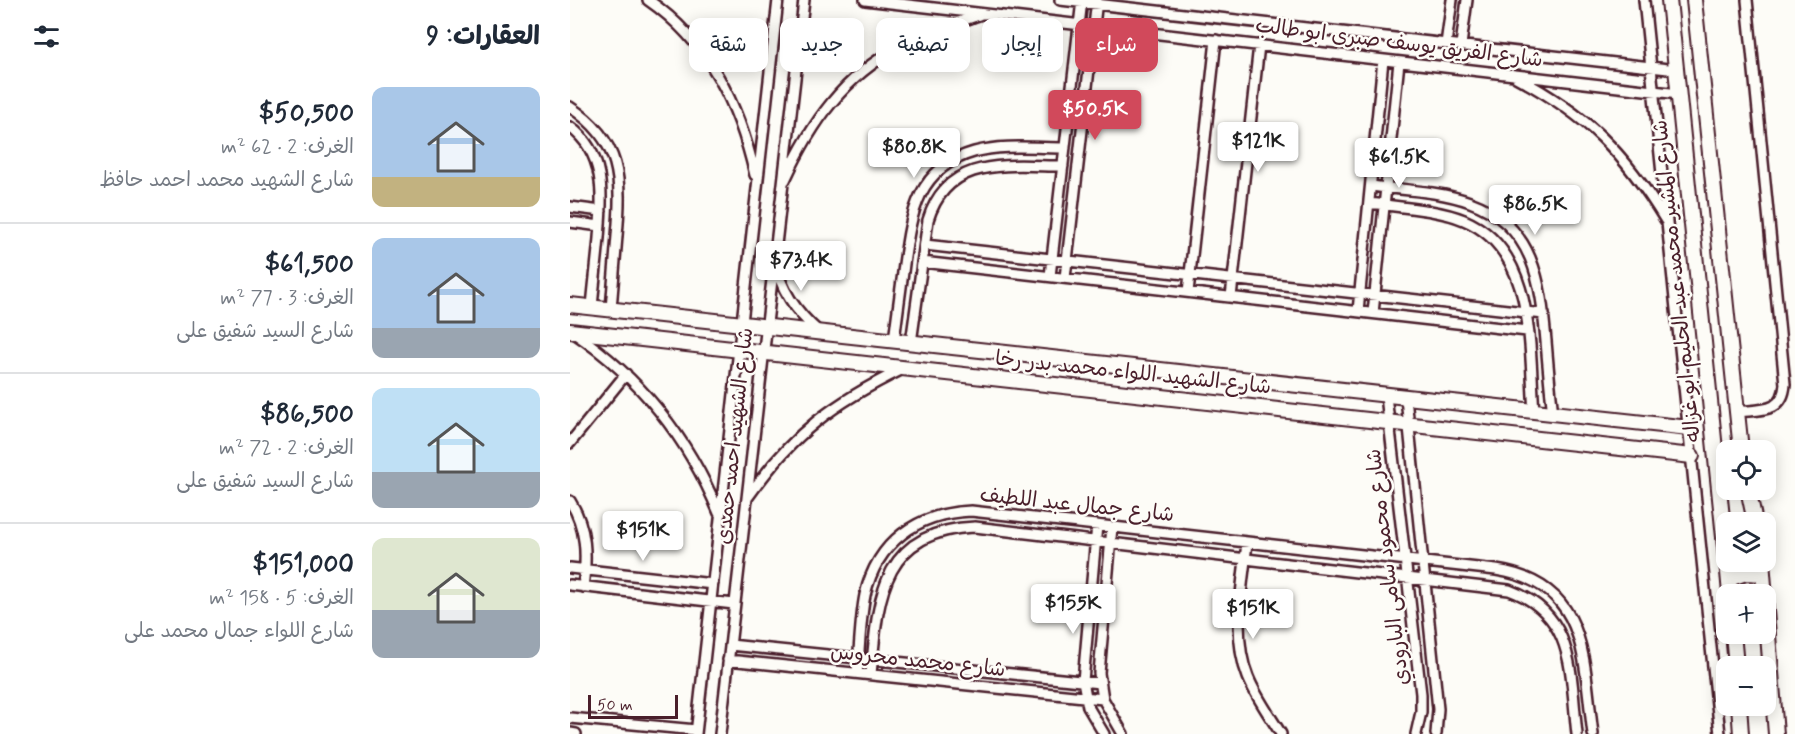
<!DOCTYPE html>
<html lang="ar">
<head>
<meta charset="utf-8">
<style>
	body { margin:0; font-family:Mynerve,"Playpen Sans Arabic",sans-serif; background:#f6f6f7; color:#1f2937; direction:rtl; height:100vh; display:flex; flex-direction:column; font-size:22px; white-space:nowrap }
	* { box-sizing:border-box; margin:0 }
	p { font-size:20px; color:#747a83 }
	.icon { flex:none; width:33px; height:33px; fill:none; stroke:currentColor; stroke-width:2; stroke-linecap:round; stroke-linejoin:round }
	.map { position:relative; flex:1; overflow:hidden; direction:ltr }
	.side { display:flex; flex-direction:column; background:#fff; width:570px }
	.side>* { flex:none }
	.top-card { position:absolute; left:18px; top:18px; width:570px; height:54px; direction:rtl; display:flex; gap:12px }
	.tools { position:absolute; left:1146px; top:440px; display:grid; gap:12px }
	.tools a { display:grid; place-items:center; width:60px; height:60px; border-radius:12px; background:#fff; box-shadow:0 3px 15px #0003; font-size:30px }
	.scale { position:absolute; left:18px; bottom:15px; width:90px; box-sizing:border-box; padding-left:6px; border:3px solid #4a1f2b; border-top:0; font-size:16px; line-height:21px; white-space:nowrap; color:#4a1f2b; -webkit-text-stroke:4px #fdfcf7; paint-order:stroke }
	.price { position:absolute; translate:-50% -51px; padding:0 14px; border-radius:6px; background:#fff; color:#222; font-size:20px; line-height:39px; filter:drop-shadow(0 2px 3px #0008) }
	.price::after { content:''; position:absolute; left:50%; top:36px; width:18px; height:14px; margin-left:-9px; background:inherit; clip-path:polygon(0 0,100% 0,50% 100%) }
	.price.current { background:#d1495b; color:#fff }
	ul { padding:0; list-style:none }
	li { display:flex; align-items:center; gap:18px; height:150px; padding:0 30px }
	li+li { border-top:2px solid #e0e1e3 }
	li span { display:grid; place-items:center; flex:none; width:168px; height:120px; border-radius:12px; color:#555 }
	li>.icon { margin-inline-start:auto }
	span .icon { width:72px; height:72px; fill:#fffc; stroke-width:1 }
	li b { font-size:26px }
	h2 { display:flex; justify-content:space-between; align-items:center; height:72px; padding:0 30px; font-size:26px }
	.tag { padding:0 21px; border-radius:12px; background:#fff; box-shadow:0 3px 15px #0003; font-size:21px; line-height:54px }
	.tag.current { background:#d1495b; color:#fff }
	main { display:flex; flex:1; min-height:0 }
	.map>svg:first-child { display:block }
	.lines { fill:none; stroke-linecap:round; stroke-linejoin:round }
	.street-casing { stroke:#4a1f2b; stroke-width:14 }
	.secondary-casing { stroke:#4a1f2b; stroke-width:18 }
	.street { stroke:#fdfcf7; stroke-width:9 }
	.secondary { stroke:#fdfcf7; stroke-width:14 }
	.labels { text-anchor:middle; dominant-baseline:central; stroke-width:5; stroke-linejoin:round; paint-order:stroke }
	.street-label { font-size:21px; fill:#4a1f2b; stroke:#fdfcf7 }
</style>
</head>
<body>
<main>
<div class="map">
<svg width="1225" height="734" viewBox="0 0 1225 734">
	<rect width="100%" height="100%" fill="#fdfcf7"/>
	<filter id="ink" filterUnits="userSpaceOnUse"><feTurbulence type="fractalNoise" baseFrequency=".0167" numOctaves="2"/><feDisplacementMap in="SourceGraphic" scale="12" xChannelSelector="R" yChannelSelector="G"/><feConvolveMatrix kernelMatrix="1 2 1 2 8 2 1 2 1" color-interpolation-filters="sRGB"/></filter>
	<g filter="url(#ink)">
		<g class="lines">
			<!-- street casing -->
			<g class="street-casing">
				<path id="street" d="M 78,0 C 139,42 169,105 185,175
					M 295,0 L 1109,94
					M 490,0 L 1107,70
					M 1074,0 L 1150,734
					M 876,44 L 882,0
					M 891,45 L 897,0
					M 946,77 C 1017,115 1054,152 1096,221
					M 0,107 C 52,141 52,180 47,236 C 45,260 43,285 41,309
					M 0,127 C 37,154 32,198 29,238 C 27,261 24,284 22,307
					M 215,180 C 242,122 273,77 331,46 C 355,33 383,24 409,15
					M 801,186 C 833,190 870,191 900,202 C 964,225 971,282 976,341 C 978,365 980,390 983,414
					M 799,203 C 828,207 867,209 894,220 C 966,250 959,348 964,412
					M 0,207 L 31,211
					M 0,222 L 30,226
					M 355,245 L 974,314
					M 205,262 C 211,291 227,313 249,332
					M 352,262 L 957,331
					M 480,276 L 512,0
					M 495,278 L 527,0
					M 618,292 L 646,40
					M 661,297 L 689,45
					M 788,311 L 813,60
					M 803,313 L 829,62
					M 4,333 C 71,378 118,438 149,513
					M 324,341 C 327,315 331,289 334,264 C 341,214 347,168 404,152 C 433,144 466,148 495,148
					M 341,343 L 358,220 C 378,155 438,166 493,166
					M 816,396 L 851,694 L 851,712 L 846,734
					M 836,398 L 868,709 L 866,734
					M 1166,412 C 1190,409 1213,414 1215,384 L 1177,0
					M 0,443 L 56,374
					M 178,497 C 223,433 263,403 333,369
					M 0,501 C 17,528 17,556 13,587
					M 527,525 L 513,681 L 518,707 L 534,734
					M 542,527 L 529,673 L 533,699 L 553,734
					M 677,542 C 673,586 661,635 678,677 C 686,697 700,716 711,734
					M 0,568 L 143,584
					M 0,585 L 164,604
					M 160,645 L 530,683
					M 158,660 L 533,699
					M 287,673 C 290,648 290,620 295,595 C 307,542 347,513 401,511 L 926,570 C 1019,584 1013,660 1023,734
					M 301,674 C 308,599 310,531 405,527 L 939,590 C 1006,614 1000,674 1007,734
					M 0,718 L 126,730
					M 0,733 L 6,734
					M 126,734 L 208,0
					M 150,734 L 234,0"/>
			</g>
			<!-- secondary casing -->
			<g class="secondary-casing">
				<path id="secondary" d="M 1099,0 L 1156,557
					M 1124,0 L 1171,450
					M 0,305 L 1119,428
					M 0,331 L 1122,456
					M 1178,489 L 1185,522
					M 1157,561 L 1160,594
					M 1162,561 L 1171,564 L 1183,561
					M 1192,561 L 1206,734
					M 1159,579 L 1176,573 L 1193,574
					M 1163,633 L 1166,666
					M 1169,705 L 1171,734"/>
			</g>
			<!-- street -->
			<use href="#street" class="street"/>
			<!-- secondary -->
			<use href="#secondary" class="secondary"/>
		</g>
	</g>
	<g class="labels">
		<!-- street labels -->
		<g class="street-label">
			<text transform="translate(829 43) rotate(7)">شارع الفريق يوسف صبرى ابو طالب</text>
			<text transform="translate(1107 281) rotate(-96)">شارع المشير محمد عبد الحليم ابو غزاله</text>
			<text transform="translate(563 373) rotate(6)">شارع الشهيد اللواء محمد بدر رخا</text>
			<text transform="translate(165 436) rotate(-84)">شارع الشهيد احمد حمدى</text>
			<text transform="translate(507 505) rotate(6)">شارع جمال عبد اللطيف</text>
			<text transform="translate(818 567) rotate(-97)">شارع محمود سامى البارودي</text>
			<text transform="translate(348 661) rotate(6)">شارع محمد محروس</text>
		</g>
	</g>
</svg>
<div class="tools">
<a><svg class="icon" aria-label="locate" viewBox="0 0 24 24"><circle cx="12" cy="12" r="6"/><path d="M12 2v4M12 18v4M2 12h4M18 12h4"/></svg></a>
<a><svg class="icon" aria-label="layers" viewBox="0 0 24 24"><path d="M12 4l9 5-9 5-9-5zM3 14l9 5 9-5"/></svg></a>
<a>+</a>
<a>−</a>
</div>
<div class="scale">50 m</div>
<b class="price current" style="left:525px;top:141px">$50.5K</b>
<b class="price" style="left:688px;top:173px">$121K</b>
<b class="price" style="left:344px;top:179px">$80.8K</b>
<b class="price" style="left:829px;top:189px">$61.5K</b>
<b class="price" style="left:965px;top:236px">$86.5K</b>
<b class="price" style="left:231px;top:292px">$73.4K</b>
<b class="price" style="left:73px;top:562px">$151K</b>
<b class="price" style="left:503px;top:635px">$155K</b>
<b class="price" style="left:683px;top:640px">$151K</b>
<div class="top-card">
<a class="tag current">شراء</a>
<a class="tag">إيجار</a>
<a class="tag">تصفية</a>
<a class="tag">جديد</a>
<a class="tag">شقة</a>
</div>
</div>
<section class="side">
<h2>العقارات: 9<svg class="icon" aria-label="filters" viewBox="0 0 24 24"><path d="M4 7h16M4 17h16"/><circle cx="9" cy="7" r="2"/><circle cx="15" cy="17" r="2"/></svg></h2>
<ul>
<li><span style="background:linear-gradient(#a9c7e8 75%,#c2b280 0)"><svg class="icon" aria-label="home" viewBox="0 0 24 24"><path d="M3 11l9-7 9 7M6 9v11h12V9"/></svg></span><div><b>$50,500</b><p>الغرف: 2 · 62 m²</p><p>شارع الشهيد محمد احمد حافظ</p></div></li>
<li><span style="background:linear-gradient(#a9c7e8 75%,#9aa5b1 0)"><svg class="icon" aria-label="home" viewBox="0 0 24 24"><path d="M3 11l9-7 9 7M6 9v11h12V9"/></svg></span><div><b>$61,500</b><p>الغرف: 3 · 77 m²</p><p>شارع السيد شفيق على</p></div></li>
<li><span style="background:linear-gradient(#bfe0f5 70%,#9aa5b1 0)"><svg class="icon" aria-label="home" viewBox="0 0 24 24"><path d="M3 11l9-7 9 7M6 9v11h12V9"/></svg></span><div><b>$86,500</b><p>الغرف: 2 · 72 m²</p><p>شارع السيد شفيق على</p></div></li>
<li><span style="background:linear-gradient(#dfe7d0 60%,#9aa5b1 0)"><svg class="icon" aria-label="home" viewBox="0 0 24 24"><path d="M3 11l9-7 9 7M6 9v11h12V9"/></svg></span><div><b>$151,000</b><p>الغرف: 5 · 158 m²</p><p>شارع اللواء جمال محمد على</p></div></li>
</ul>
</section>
</main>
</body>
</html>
